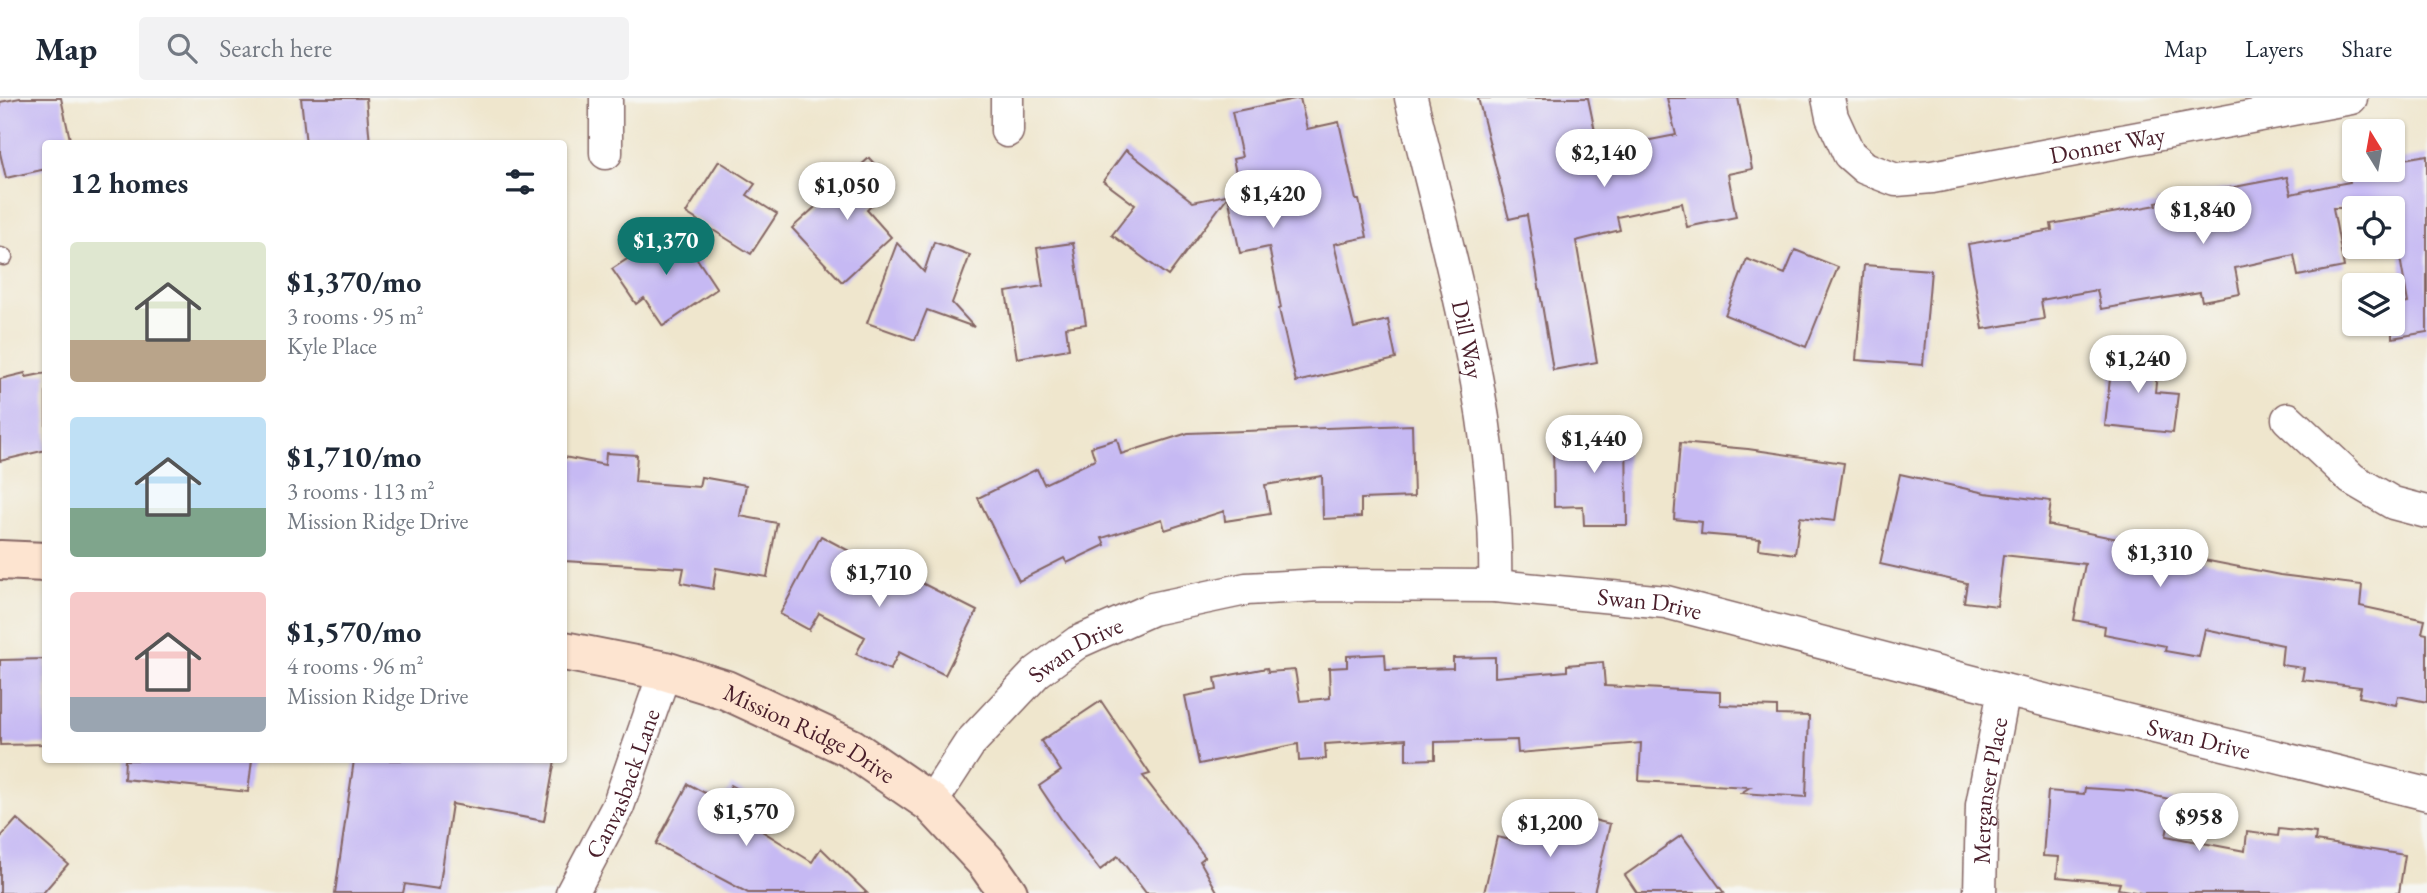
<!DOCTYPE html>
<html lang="en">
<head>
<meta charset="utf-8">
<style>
	body { margin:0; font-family:"EB Garamond",serif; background:#f2f2f3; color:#1f2937; height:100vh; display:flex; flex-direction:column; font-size:26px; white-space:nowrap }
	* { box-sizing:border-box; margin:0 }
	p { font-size:23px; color:#747a83 }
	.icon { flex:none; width:38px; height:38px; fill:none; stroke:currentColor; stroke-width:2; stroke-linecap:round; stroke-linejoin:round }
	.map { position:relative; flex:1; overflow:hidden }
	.side { position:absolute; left:42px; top:42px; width:525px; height:623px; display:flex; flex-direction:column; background:#fff; border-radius:7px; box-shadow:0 2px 5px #0004 }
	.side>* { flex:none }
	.needle { width:46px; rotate:349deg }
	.controls { position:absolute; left:2342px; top:21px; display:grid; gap:14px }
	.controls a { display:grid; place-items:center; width:63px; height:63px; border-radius:7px; background:#fff; box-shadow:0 2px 5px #0004; font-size:35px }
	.price { position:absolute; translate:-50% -60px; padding:0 16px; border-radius:24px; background:#fff; color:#222; font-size:23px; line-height:46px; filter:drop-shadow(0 2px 4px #0008) }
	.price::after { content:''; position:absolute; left:50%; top:42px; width:21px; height:16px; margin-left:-10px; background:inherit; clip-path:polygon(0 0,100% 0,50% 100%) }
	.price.selected { background:#0f766e; color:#fff }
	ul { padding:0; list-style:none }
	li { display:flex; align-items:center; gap:21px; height:175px; padding:0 28px }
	li span { display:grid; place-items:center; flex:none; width:196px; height:140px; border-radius:7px; color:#555 }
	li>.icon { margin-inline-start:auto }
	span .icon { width:84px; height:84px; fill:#fffc; stroke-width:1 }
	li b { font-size:30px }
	h2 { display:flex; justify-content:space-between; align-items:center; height:84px; padding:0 28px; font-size:30px }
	header { display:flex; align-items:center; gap:42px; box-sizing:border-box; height:98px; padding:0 35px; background:#fff; border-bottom:2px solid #e0e1e3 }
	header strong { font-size:33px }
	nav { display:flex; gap:38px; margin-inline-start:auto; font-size:24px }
	.search { width:490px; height:63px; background:#f2f2f3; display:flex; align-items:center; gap:18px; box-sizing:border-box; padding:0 24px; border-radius:7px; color:#747a83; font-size:26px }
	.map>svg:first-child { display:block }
	.building { fill:#c6b9f3 }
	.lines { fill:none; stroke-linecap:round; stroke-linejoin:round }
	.lane-casing { stroke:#846564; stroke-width:19 }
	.street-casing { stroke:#846564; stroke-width:35 }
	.secondary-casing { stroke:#846564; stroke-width:42 }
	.lane { stroke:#fff; stroke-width:16 }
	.street { stroke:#fff; stroke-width:32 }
	.secondary { stroke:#fde4d0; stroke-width:38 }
	.labels { text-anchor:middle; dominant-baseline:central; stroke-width:6; stroke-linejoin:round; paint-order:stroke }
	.street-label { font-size:24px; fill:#4a1f2b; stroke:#f6f6f2 }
</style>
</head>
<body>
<header>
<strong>Map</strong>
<div class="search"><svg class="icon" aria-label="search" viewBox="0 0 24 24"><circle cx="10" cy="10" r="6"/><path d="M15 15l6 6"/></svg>Search here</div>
<nav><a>Map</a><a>Layers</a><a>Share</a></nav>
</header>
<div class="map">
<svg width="2427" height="795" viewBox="0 0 2427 795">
	<rect width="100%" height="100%" fill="#f6f6f2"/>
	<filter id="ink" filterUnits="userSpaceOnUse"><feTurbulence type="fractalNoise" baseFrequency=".0143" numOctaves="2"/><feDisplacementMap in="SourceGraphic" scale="14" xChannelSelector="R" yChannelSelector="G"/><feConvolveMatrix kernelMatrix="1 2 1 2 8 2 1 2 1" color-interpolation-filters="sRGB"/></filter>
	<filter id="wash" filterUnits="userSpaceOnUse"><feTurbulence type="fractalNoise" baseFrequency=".00686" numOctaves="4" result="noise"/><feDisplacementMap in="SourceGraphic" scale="28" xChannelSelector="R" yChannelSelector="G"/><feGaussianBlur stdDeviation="1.57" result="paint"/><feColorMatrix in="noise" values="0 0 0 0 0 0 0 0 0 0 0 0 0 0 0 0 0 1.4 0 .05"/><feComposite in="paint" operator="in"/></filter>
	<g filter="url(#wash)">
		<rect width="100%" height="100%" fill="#efe6cd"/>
		<g id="blocks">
			<!-- building -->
			<path class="building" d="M 20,0 L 61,0 L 71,46 L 46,46 L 46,71 L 6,80 L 0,55 L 0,4 Z
				M 301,0 L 366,0 L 370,46 L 306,46 Z
				M 1300,0 L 1307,31 L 1339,24 L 1356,102 L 1359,102 L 1367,139 L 1334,146 L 1354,230 L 1388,222 L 1396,261 L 1296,284 L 1279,211 L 1281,210 L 1269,149 L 1240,155 L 1228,98 L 1168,178 L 1112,137 L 1135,107 L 1103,83 L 1126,52 L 1193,104 L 1240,94 L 1233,61 L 1242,59 L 1232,14 Z
				M 1478,0 L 1588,0 L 1599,52 L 1676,37 L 1667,0 L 1738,0 L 1752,71 L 1728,76 L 1736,119 L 1687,129 L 1682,105 L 1617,119 L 1620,132 L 1576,143 L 1597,264 L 1553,272 L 1527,117 L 1509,121 Z
				M 2427,57 L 2427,234 L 2392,240 L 2392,208 L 2408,205 L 2396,137 L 2392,137 L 2392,110 L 2333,110 L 2344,169 L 2298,178 L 2294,157 L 2235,170 L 2240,196 L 2202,203 L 2200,194 L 2101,211 L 2097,192 L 2041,202 L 2044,221 L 1983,231 L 1968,146 L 2052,132 L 2051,126 L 2157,107 L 2156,104 L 2287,79 L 2291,96 L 2328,88 L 2350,84 L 2348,71 L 2392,72 L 2392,63 Z
				M 869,60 L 894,87 L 867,112 L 891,139 L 842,184 L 792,130 Z
				M 719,63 L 755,86 L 747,97 L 777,116 L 751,156 L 686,115 Z
				M 676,129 L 717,191 L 663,228 L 644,200 L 636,206 L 612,171 Z
				M 934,144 L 970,157 L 952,205 L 974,229 L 927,212 L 915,242 L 867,225 L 897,145 L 924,174 Z
				M 1073,145 L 1086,226 L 1066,229 L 1069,251 L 1017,260 L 1006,194 L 1043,188 L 1037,150 Z
				M 1795,152 L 1838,169 L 1806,249 L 1725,217 L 1747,161 L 1785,176 Z
				M 1864,167 L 1931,172 L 1923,267 L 1856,262 Z
				M 2113,252 L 2159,257 L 2155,294 L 2178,296 L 2173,335 L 2105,328 Z
				M 25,275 L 26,279 L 46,275 L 46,352 L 0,363 L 0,281 Z
				M 1596,324 L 1626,324 L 1627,427 L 1584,427 L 1583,408 L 1554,409 L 1553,342 L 1596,341 Z
				M 1412,327 L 1414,399 L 1361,401 L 1361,419 L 1323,421 L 1322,378 L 1265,387 L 1270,416 L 1225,423 L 1224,413 L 1165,432 L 1162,421 L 1102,440 L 1105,447 L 1067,465 L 1064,460 L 1019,483 L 978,400 L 1037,371 L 1044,386 L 1095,362 L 1091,349 L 1117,341 L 1121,356 L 1188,335 Z
				M 1680,345 L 1748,351 L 1844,365 L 1835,423 L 1800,419 L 1795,456 L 1759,451 L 1760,441 L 1701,436 L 1702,424 L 1674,421 Z
				M 606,355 L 637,357 L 635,384 L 699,389 L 701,379 L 746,387 L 740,418 L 777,425 L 767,479 L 716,470 L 713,491 L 681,485 L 684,470 L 564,463 L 564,359 L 605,367 Z
				M 1900,376 L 1985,395 L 2051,403 L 2048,427 L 2163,450 L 2163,454 L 2280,477 L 2362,487 L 2360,508 L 2425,522 L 2422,535 L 2427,536 L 2427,604 L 2398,598 L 2396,607 L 2359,599 L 2361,589 L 2302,582 L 2304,570 L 2281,567 L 2283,547 L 2205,531 L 2199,559 L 2165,553 L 2166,548 L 2104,536 L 2105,528 L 2074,522 L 2085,466 L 2003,457 L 1997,508 L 1964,504 L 1967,485 L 1880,466 Z
				M 821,438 L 896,478 L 898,473 L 977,513 L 945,577 L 899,554 L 890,572 L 856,556 L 865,539 L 819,515 L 809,532 L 780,516 Z
				M 1385,556 L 1386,572 L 1453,570 L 1453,560 L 1495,559 L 1495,579 L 1567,573 L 1567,567 L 1603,564 L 1605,588 L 1720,594 L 1720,607 L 1777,609 L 1777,617 L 1809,618 L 1806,699 L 1741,695 L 1750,689 L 1639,683 L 1641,645 L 1518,655 L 1517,642 L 1435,644 L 1435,661 L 1406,662 L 1406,641 L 1325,646 L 1326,661 L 1299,663 L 1298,646 L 1199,666 L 1185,598 L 1217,592 L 1215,580 L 1267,570 L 1268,574 L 1295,572 L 1300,603 L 1330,600 L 1329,570 L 1347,569 L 1347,558 Z
				M 46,561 L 46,646 L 0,647 L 0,562 Z
				M 1101,603 L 1150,676 L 1143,678 L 1205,759 L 1200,763 L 1218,795 L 1146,795 L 1118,758 L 1100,772 L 1063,724 L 1039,688 L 1061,673 L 1041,643 Z
				M 125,662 L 252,662 L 248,694 L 124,681 Z
				M 354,662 L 555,662 L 544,723 L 452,706 L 439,791 L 405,786 L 403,795 L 335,795 Z
				M 688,686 L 722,704 L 731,687 L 766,706 L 754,728 L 812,764 L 821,750 L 867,795 L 748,795 L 656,746 Z
				M 2085,690 L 2132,693 L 2174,702 L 2166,738 L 2245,753 L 2247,734 L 2278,738 L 2279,731 L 2316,735 L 2315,743 L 2405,757 L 2399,795 L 2141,795 L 2118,791 L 2120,785 L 2057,779 L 2059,759 L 2043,758 L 2048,693 L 2084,696 Z
				M 1566,715 L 1610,726 L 1594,795 L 1484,795 L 1497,739 L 1520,744 L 1524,727 L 1561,735 Z
				M 17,721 L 68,766 L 43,795 L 0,795 L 0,740 Z
				M 1682,737 L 1724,795 L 1637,795 L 1625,777 Z"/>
		</g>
	</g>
	<g filter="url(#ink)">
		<use href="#blocks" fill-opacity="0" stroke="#846564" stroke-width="2"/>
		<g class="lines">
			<!-- lane casing -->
			<g class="lane-casing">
				<path id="lane" d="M 0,158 L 4,159"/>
			</g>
			<!-- street casing -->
			<g class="street-casing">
				<g id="street">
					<path d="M 606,0 L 606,55"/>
					<path d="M 1007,0 L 1007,33"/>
					<path id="s1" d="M 1411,0 C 1449,160 1499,322 1495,488"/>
					<path id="s2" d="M 1828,0 L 1832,19 L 1849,56 L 1865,70 L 1896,82 L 1932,79 L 2351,0"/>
					<path d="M 2288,321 L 2352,381 L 2393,405 L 2427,414"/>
					<path id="s3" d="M 931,705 L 970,645 L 1037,574 L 1078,544 L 1152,511 L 1246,491 L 1322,487 L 1495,488 L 1666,504 L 2004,592 L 2427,696"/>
					<path id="s4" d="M 572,795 L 618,708 L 665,573"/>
					<path id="s5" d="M 1980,795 L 1982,707 L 2004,592"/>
				</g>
			</g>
			<!-- secondary casing -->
			<g class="secondary-casing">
				<g id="secondary">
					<path d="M 0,462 L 46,464"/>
					<path id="s6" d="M 564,553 L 665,573 L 726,592 L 851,650 L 931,705 L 986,764 L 1008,795"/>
				</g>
			</g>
			<!-- lane -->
			<use href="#lane" class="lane"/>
			<!-- street -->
			<use href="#street" class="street"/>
			<!-- secondary -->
			<use href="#secondary" class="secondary"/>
		</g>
	</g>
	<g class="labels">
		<!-- street labels -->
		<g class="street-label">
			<text stroke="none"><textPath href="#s2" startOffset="329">Donner Way</textPath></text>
			<text stroke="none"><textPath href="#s1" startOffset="248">Dill Way</textPath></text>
			<text stroke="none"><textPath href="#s3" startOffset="802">Swan Drive</textPath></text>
			<text stroke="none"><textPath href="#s3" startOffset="214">Swan Drive</textPath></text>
			<text stroke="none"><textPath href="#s6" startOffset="261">Mission Ridge Drive</textPath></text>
			<text stroke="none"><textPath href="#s3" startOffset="1368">Swan Drive</textPath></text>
			<text stroke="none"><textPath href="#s4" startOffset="121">Canvasback Lane</textPath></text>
			<text stroke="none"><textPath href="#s5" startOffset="103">Merganser Place</textPath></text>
		</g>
	</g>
</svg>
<div class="controls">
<a><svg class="needle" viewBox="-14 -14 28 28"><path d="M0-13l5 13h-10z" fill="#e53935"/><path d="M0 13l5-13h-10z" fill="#747a83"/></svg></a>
<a><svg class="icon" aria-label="locate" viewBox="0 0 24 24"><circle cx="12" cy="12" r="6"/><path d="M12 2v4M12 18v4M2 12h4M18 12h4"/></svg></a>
<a><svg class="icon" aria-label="layers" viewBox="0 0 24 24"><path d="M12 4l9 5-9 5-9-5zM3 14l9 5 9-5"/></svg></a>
</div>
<b class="price" style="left:1604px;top:91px">$2,140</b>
<b class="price" style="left:847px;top:124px">$1,050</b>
<b class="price" style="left:1273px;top:132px">$1,420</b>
<b class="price" style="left:2203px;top:148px">$1,840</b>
<b class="price selected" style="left:666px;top:179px">$1,370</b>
<b class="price" style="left:2138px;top:297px">$1,240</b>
<b class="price" style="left:1594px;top:377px">$1,440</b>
<b class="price" style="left:2160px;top:491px">$1,310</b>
<b class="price" style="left:879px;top:511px">$1,710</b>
<b class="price" style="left:746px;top:750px">$1,570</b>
<b class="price" style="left:2199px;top:755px">$958</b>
<b class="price" style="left:1550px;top:761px">$1,200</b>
<section class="side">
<h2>12 homes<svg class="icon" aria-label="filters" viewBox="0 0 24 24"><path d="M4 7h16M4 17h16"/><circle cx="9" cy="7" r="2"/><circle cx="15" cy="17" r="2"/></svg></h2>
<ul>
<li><span style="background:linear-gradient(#dfe7d0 70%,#b9a48a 0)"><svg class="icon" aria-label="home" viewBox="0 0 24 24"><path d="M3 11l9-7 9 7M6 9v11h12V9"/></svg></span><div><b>$1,370/mo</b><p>3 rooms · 95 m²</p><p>Kyle Place</p></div></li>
<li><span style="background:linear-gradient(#bfe0f5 65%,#7fa58c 0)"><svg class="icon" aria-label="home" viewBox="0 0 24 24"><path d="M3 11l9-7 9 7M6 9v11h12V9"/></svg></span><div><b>$1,710/mo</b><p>3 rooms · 113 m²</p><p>Mission Ridge Drive</p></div></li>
<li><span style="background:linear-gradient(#f6c9c9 75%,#9aa5b1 0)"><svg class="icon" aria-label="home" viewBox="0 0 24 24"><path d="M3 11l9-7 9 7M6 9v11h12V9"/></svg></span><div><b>$1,570/mo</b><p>4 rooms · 96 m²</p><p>Mission Ridge Drive</p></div></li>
</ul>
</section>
</div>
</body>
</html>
